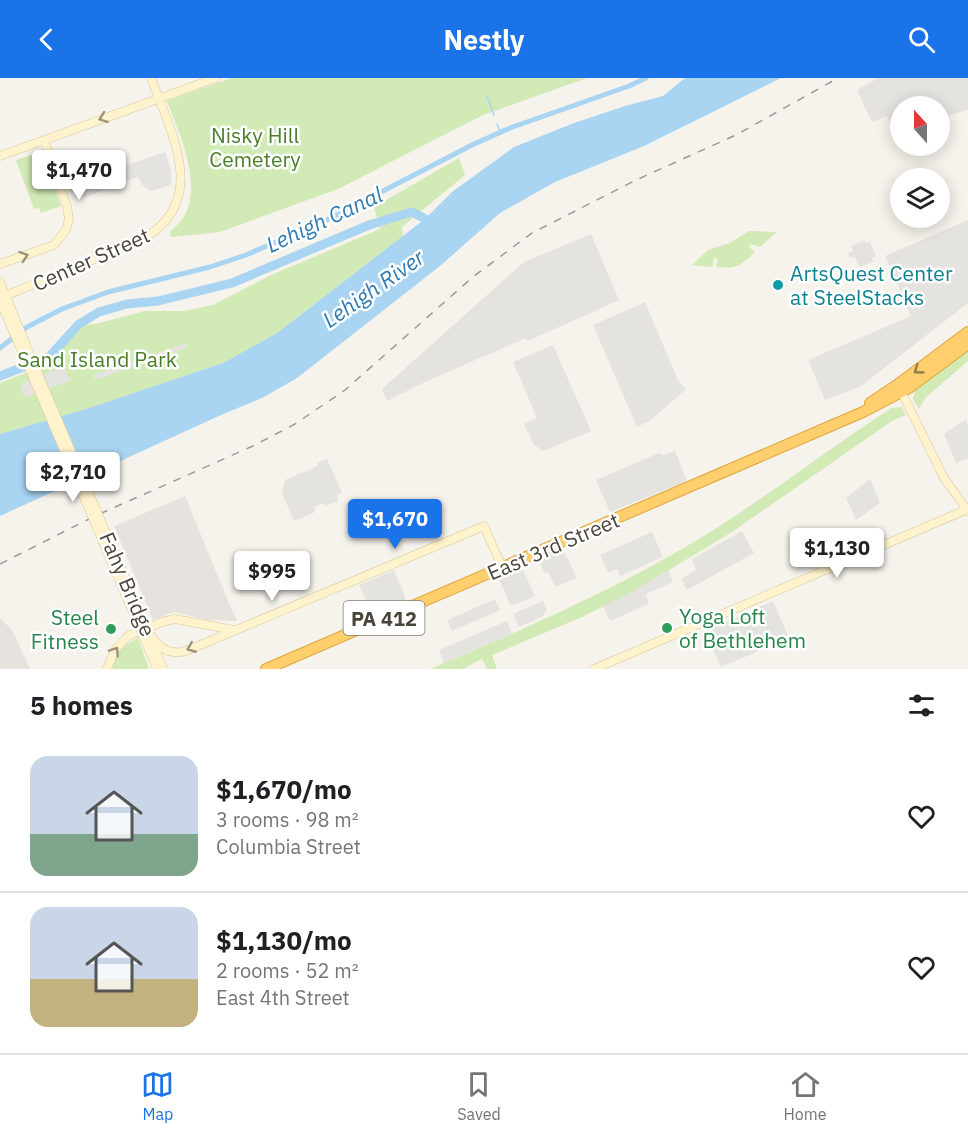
<!DOCTYPE html>
<html lang="en">
<head>
<meta charset="utf-8">
<style>
	body { margin:0; font-family:"IBM Plex Sans",sans-serif; background:#f2f2f2; color:#202124; height:100vh; display:flex; flex-direction:column; font-size:22px; white-space:nowrap }
	* { box-sizing:border-box; margin:0 }
	p { font-size:20px; color:#757577 }
	.icon { flex:none; width:33px; height:33px; fill:none; stroke:currentColor; stroke-width:2; stroke-linecap:round; stroke-linejoin:round }
	.map { position:relative; height:591px; overflow:hidden }
	.panel { display:flex; flex-direction:column; background:#fff; flex:1 }
	.panel>* { flex:none }
	.needle { width:39px; rotate:339deg }
	.tools { position:absolute; left:890px; top:18px; display:grid; gap:12px }
	.tools a { display:grid; place-items:center; width:60px; height:60px; border-radius:50%; background:#fff; box-shadow:0 3px 15px #0003; font-size:30px }
	.price { position:absolute; translate:-50% -51px; padding:0 14px; border-radius:6px; background:#fff; color:#222; font-size:20px; line-height:39px; filter:drop-shadow(0 2px 3px #0008) }
	.price::after { content:''; position:absolute; left:50%; top:36px; width:18px; height:14px; margin-left:-9px; background:inherit; clip-path:polygon(0 0,100% 0,50% 100%) }
	.price.active { background:#1a73e8; color:#fff }
	ul { padding:0; list-style:none }
	li { display:flex; align-items:center; gap:18px; height:150px; padding:0 30px }
	li+li { border-top:2px solid #e0e0e0 }
	li span { display:grid; place-items:center; flex:none; width:168px; height:120px; border-radius:18px; color:#555 }
	li>.icon { margin-inline-start:auto }
	span .icon { width:72px; height:72px; fill:#fffc; stroke-width:1 }
	li b { font-size:26px }
	h2 { display:flex; justify-content:space-between; align-items:center; height:72px; padding:0 30px; font-size:26px }
	header { display:flex; justify-content:space-between; align-items:center; height:78px; padding:0 30px; background:#1a73e8; color:#fff; font-size:27px; font-weight:700 }
	.menu { display:flex; justify-content:space-around; align-items:center; height:84px; border-top:2px solid #e0e0e0; background:#fff; font-size:16px; color:#757577 }
	.menu a { display:grid; justify-items:center; gap:3px }
	.menu .active { color:#1a73e8 }
	.map>svg:first-child { display:block }
	.industrial { fill:#e6e2dd }
	.green { fill:#d2eab5 }
	.parking { fill:#e5e3e0 }
	.water { fill:#a9d4f2 }
	.lines { fill:none; stroke-linecap:round; stroke-linejoin:round }
	.stream { stroke:#a9d4f2; stroke-width:1.5 }
	.canal { stroke:#a9d4f2; stroke-width:5 }
	.river { stroke:#a9d4f2; stroke-width:9 }
	.secondary-casing { stroke:#d6c79b; stroke-width:9 }
	.highway-casing { stroke:#e0a43c; stroke-width:12 }
	.secondary { stroke:#fff3cd; stroke-width:8 }
	.highway { stroke:#ffcf6e; stroke-width:10 }
	.rail { stroke:#9a9a9a; stroke-width:1.5; stroke-dasharray:8 8; stroke-linecap:butt }
	.secondary-bridge-casing { stroke:#d6c79b; stroke-width:9; stroke-linecap:butt }
	.secondary-bridge { stroke:#fff3cd; stroke-width:8 }
	.oneway { stroke:#9c937c }
	.oneway2 { stroke:#937c4e }
	.culture-dot { fill:#0f9aa8; stroke:#fff; stroke-width:2 }
	.leisure-dot { fill:#2e9e5b; stroke:#fff; stroke-width:2 }
	.labels { text-anchor:middle; dominant-baseline:central; stroke-width:5; stroke-linejoin:round; paint-order:stroke }
	.shield { fill:#fff; stroke:#817c74; stroke-width:1.5 }
	.shield-label { font-size:20px; font-weight:bold; fill:#4b4439 }
	.park-label { font-size:21px; fill:#4a7f2a; stroke:#fff }
	.street-label { font-size:21px; fill:#4b4439; stroke:#fff }
	.culture-label { font-size:21px; fill:#0d838f; stroke:#fff; text-anchor:start }
	.leisure-label { font-size:21px; fill:#27864d; stroke:#fff; text-anchor:start }
	.water-label { font-size:22px; font-style:italic; fill:#2e7ab2; stroke:#fff }
</style>
</head>
<body>
<header><svg class="icon" aria-label="back" viewBox="0 0 24 24"><path d="M15 5l-7 7 7 7"/></svg>Nestly<svg class="icon" aria-label="search" viewBox="0 0 24 24"><circle cx="10" cy="10" r="6"/><path d="M15 15l6 6"/></svg></header>
<div class="map">
<svg width="968" height="591" viewBox="0 0 968 591">
	<rect width="100%" height="100%" fill="#f6f3ec"/>
	<!-- industrial -->
	<path class="industrial" d="M 185,418 L 228,523 L 237,543 L 207,542 L 174,534 L 153,542 L 114,448 Z
		M 0,540 L 12,552 L 30,591 L 0,591 Z"/>
	<!-- green -->
	<path class="green" d="M 231,0 L 587,0 L 481,38 L 338,111 L 220,154 L 171,159 L 170,154 C 174,150 179,145 183,140 C 204,108 179,55 167,23 Z
		M 40,74 L 42,75 L 61,128 L 41,135 L 39,130 L 34,131 L 16,82 Z
		M 459,80 L 465,97 L 402,149 L 403,158 L 277,255 L 223,285 L 86,331 L 0,356 L 0,305 L 33,292 L 51,278 L 79,248 L 95,246 L 145,233 L 183,233 L 213,227 L 269,198 L 380,151 L 374,129 Z
		M 749,153 L 777,154 L 760,169 L 751,166 L 749,169 L 755,174 C 740,188 737,191 716,189 L 718,181 L 714,180 L 712,189 L 692,187 L 708,172 L 730,165 Z
		M 968,270 L 968,283 L 925,320 L 919,331 L 913,321 L 916,309 Z
		M 902,329 L 906,337 L 892,343 L 732,454 L 631,515 L 582,539 L 492,577 L 497,591 L 487,591 L 482,581 L 463,591 L 430,591 C 519,553 608,515 692,465 C 761,424 824,374 891,330 Z
		M 138,560 L 149,591 L 113,591 C 112,574 125,567 138,560 Z"/>
	<!-- parking -->
	<path class="parking" d="M 878,0 L 968,0 L 968,32 L 939,40 L 939,28 L 900,28 L 900,51 L 894,53 L 887,38 L 872,44 L 857,12 Z
		M 165,74 L 171,91 L 171,107 L 151,113 L 141,106 L 138,99 L 83,120 L 77,104 Z
		M 968,142 L 968,225 L 861,308 L 825,322 L 808,282 L 911,238 L 885,178 Z
		M 591,156 L 619,222 L 528,263 L 526,260 L 427,303 L 387,323 L 382,311 L 524,184 Z
		M 864,162 L 866,165 L 870,164 L 876,178 L 872,180 L 873,184 L 859,189 L 855,179 L 850,180 L 848,175 L 853,173 L 851,168 Z
		M 645,224 L 678,302 L 686,311 L 651,342 L 637,349 L 593,247 Z
		M 187,265 L 188,269 L 95,302 L 93,297 Z
		M 553,267 L 591,353 L 544,373 L 534,367 L 524,346 L 537,340 L 513,284 Z
		M 64,288 L 70,303 L 24,319 L 20,306 Z
		M 966,341 L 968,347 L 968,380 L 956,385 L 944,356 Z
		M 675,373 L 687,403 L 610,434 L 596,402 L 659,375 L 663,377 Z
		M 327,381 L 342,415 L 337,417 L 338,423 L 326,428 L 324,425 L 314,429 L 315,434 L 294,443 L 282,415 L 285,402 L 318,388 L 317,385 Z
		M 870,401 L 880,425 L 856,442 L 846,420 Z
		M 742,453 L 754,475 L 687,512 L 681,501 L 696,492 L 692,481 Z
		M 652,454 L 663,479 L 620,498 L 617,491 L 608,495 L 600,477 Z
		M 563,471 L 577,500 L 555,509 L 549,495 L 544,494 L 539,481 Z
		M 522,490 L 535,518 L 511,528 L 498,500 Z
		M 394,492 L 405,518 L 405,522 L 372,536 L 359,507 Z
		M 668,492 L 673,504 L 646,516 L 649,526 L 610,543 L 603,528 L 631,515 Z
		M 495,521 L 500,532 L 452,553 L 447,542 Z
		M 543,523 L 547,532 L 543,538 L 519,549 L 513,536 Z
		M 773,523 L 789,560 L 721,589 L 705,552 Z
		M 507,543 L 512,556 L 444,585 L 439,572 Z"/>
	<!-- water -->
	<path class="water" d="M 685,0 L 781,0 L 644,68 L 555,104 L 500,135 L 440,188 L 297,300 L 262,320 L 221,337 L 0,438 L 0,356 L 86,331 L 223,285 L 277,255 L 425,141 L 452,114 L 514,69 L 574,45 L 625,28 L 663,18 Z"/>
	<g class="lines">
		<!-- stream -->
		<path class="stream" d="M 487,18 L 494,37
			M 497,46 L 500,54"/>
		<!-- canal -->
		<path class="canal" d="M 0,270 L 27,249 L 62,231 L 108,214 L 210,189 L 246,177 L 323,144 L 474,66 L 510,50 L 629,8 L 646,0"/>
		<!-- river -->
		<path class="river" d="M 0,298 L 49,279 L 79,246 L 99,234 L 127,226 L 158,223 L 232,205 L 369,147 L 412,134 L 437,147"/>
		<!-- secondary casing -->
		<g class="secondary-casing">
			<path id="secondary" d="M 0,78 L 216,0
				M 0,186 L 54,167 L 66,152 L 69,141 L 67,129 L 44,62
				M 0,204 L 36,291
				M 0,220 L 141,162 C 211,124 171,55 151,0
				M 0,223 L 26,283
				M 900,311 L 944,400 L 968,433
				M 149,555 C 159,569 168,578 186,573 L 484,448 L 502,489
				M 143,558 L 157,591
				M 153,565 L 163,591
				M 107,591 L 115,572 L 128,558 L 162,544 L 175,541 L 234,552
				M 594,591 L 968,431"/>
		</g>
		<!-- highway casing -->
		<g class="highway-casing">
			<path id="highway" d="M 870,325 L 897,307 L 968,254
				M 266,591 L 863,334 L 909,310 L 968,266"/>
		</g>
		<!-- secondary -->
		<use href="#secondary" class="secondary"/>
		<!-- highway -->
		<use href="#highway" class="highway"/>
		<!-- rail -->
		<path class="rail" d="M 0,486 L 95,438 L 253,368 L 295,346 L 345,312 L 474,198 L 532,155 L 636,102 L 736,57 L 838,0"/>
		<!-- secondary-bridge casing -->
		<g class="secondary-bridge-casing">
			<path id="secondary-bridge" d="M 26,283 L 143,558
				M 36,291 L 149,555"/>
		</g>
		<!-- secondary-bridge -->
		<use href="#secondary-bridge" class="secondary-bridge"/>
	</g>
	<!-- one-way arrows -->
	<defs><path id="oneway-chevron" d="M-2-3.5L2.5 0L-2 3.5" fill="none" stroke-width="1.6" stroke-linecap="round" stroke-linejoin="round" transform="scale(1.5)"/></defs>
	<g class="oneway">
		<use href="#oneway-chevron" transform="translate(103 40) rotate(160)"/>
		<use href="#oneway-chevron" transform="translate(24 178) rotate(-19)"/>
		<use href="#oneway-chevron" transform="translate(191 570) rotate(158)"/>
		<use href="#oneway-chevron" transform="translate(115 573) rotate(-56)"/>
	</g>
	<use class="oneway2" href="#oneway-chevron" transform="translate(918 292) rotate(144)"/>
	<!-- markers -->
	<circle class="culture-dot" cx="778" cy="207" r="6"/>
	<g class="leisure-dot">
		<circle cx="667" cy="550" r="6"/>
		<circle cx="111" cy="551" r="6"/>
	</g>
	<g class="labels">
		<!-- shield labels -->
		<rect class="shield" x="343.5" y="523" width="81" height="34" rx="4.5"/>
		<g class="shield-label">
			<text x="384" y="540">PA 412</text>
		</g>
		<!-- park labels -->
		<g class="park-label">
			<text x="255" y="57">Nisky Hill<tspan x="255" dy="24">Cemetery</tspan></text>
			<text x="97" y="281">Sand Island Park</text>
		</g>
		<!-- street labels -->
		<g class="street-label">
			<text transform="translate(91 181) rotate(-24)">Center Street</text>
			<text transform="translate(553 468) rotate(-23)">East 3rd Street</text>
			<text transform="translate(128 506) rotate(67)">Fahy Bridge</text>
		</g>
		<!-- culture labels -->
		<g class="culture-label">
			<text x="790" y="195">ArtsQuest Center<tspan x="790" dy="24">at SteelStacks</tspan></text>
		</g>
		<!-- leisure labels -->
		<g class="leisure-label">
			<text x="679" y="538">Yoga Loft<tspan x="679" dy="24">of Bethlehem</tspan></text>
			<text x="99" y="539" text-anchor="end">Steel<tspan x="99" dy="24">Fitness</tspan></text>
		</g>
		<!-- water labels -->
		<g class="water-label">
			<text transform="translate(324 141) rotate(-25)">Lehigh Canal</text>
			<text transform="translate(373 210) rotate(-35)">Lehigh River</text>
		</g>
	</g>
</svg>
<div class="tools">
<a><svg class="needle" viewBox="-14 -14 28 28"><path d="M0-13l5 13h-10z" fill="#e53935"/><path d="M0 13l5-13h-10z" fill="#757577"/></svg></a>
<a><svg class="icon" aria-label="layers" viewBox="0 0 24 24"><path d="M12 4l9 5-9 5-9-5zM3 14l9 5 9-5"/></svg></a>
</div>
<b class="price" style="left:79px;top:123px">$1,470</b>
<b class="price" style="left:73px;top:425px">$2,710</b>
<b class="price active" style="left:395px;top:472px">$1,670</b>
<b class="price" style="left:837px;top:501px">$1,130</b>
<b class="price" style="left:272px;top:524px">$995</b>
</div>
<section class="panel">
<h2>5 homes<svg class="icon" aria-label="filters" viewBox="0 0 24 24"><path d="M4 7h16M4 17h16"/><circle cx="9" cy="7" r="2"/><circle cx="15" cy="17" r="2"/></svg></h2>
<ul>
<li><span style="background:linear-gradient(#c9d6e8 65%,#7fa58c 0)"><svg class="icon" aria-label="home" viewBox="0 0 24 24"><path d="M3 11l9-7 9 7M6 9v11h12V9"/></svg></span><div><b>$1,670/mo</b><p>3 rooms · 98 m²</p><p>Columbia Street</p></div><svg class="icon" aria-label="heart" viewBox="0 0 24 24"><path d="M12 20l-8-8c-3-5 5-10 8-4 3-6 11-1 8 4z"/></svg></li>
<li><span style="background:linear-gradient(#c9d6e8 60%,#c2b280 0)"><svg class="icon" aria-label="home" viewBox="0 0 24 24"><path d="M3 11l9-7 9 7M6 9v11h12V9"/></svg></span><div><b>$1,130/mo</b><p>2 rooms · 52 m²</p><p>East 4th Street</p></div><svg class="icon" aria-label="heart" viewBox="0 0 24 24"><path d="M12 20l-8-8c-3-5 5-10 8-4 3-6 11-1 8 4z"/></svg></li>
</ul>
</section>
<nav class="menu">
<a class="active"><svg class="icon" aria-label="map" viewBox="0 0 24 24"><path d="M3 6l6-2 6 2 6-2v14l-6 2-6-2-6 2zM9 4v14M15 6v14"/></svg>Map</a>
<a><svg class="icon" aria-label="saved" viewBox="0 0 24 24"><path d="M7 4h10v16l-5-4-5 4z"/></svg>Saved</a>
<a><svg class="icon" aria-label="home" viewBox="0 0 24 24"><path d="M3 11l9-7 9 7M6 9v11h12V9"/></svg>Home</a>
</nav>
</body>
</html>
